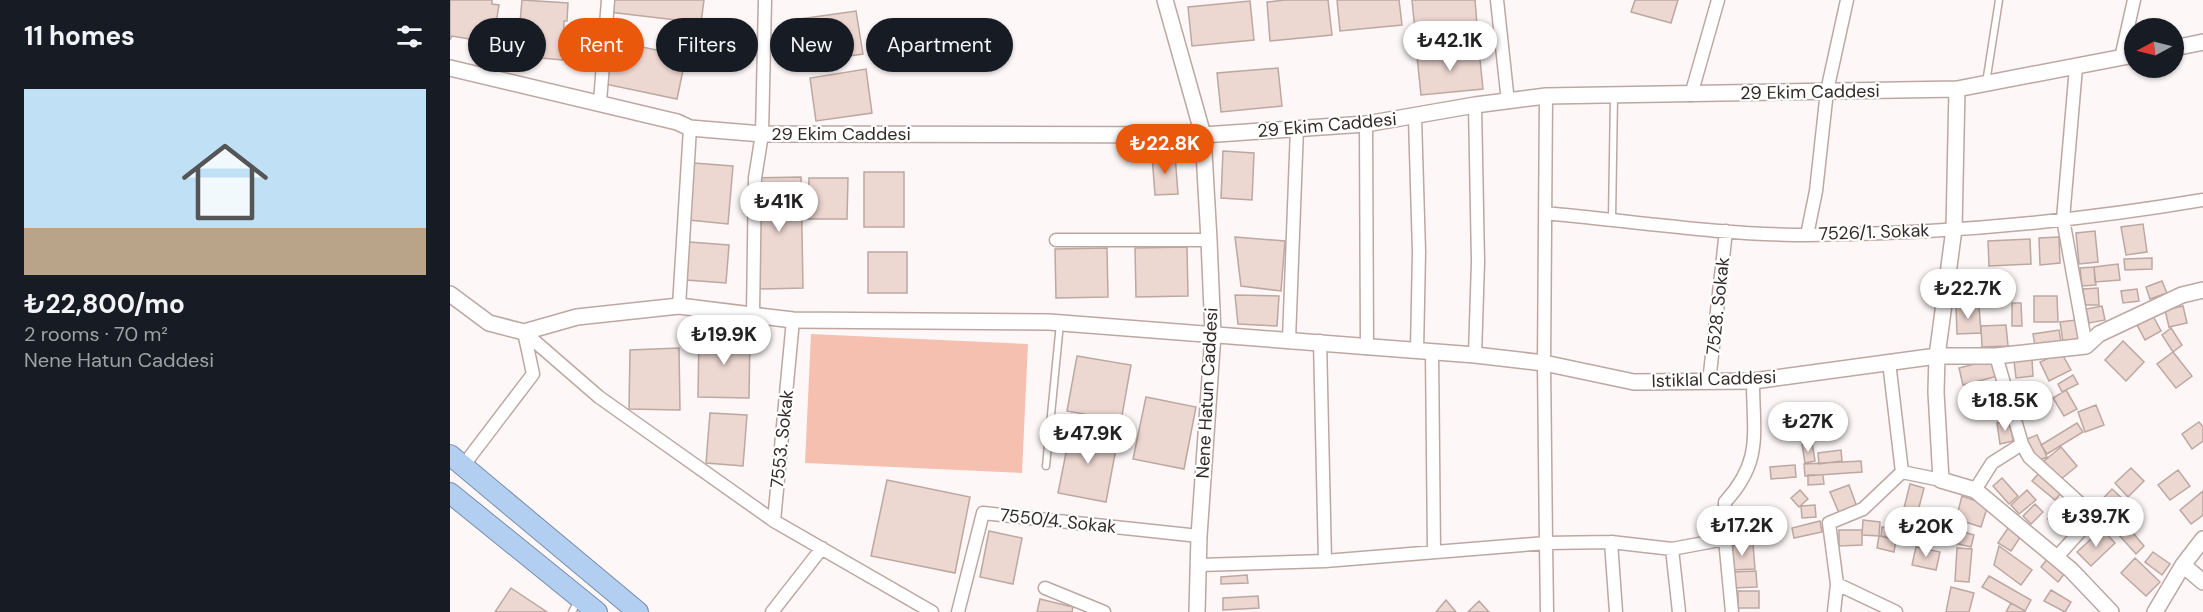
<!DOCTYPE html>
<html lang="en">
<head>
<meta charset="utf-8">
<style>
	body { margin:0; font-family:"DM Sans",sans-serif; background:#242831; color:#f1f3f6; height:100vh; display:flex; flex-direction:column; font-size:22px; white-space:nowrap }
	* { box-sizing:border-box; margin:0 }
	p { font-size:20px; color:#9ea1a6 }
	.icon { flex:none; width:33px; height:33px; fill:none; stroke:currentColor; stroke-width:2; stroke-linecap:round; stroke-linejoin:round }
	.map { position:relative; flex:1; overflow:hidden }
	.drawer { display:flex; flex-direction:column; background:#171b24; width:450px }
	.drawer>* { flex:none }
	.top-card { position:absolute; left:18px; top:18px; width:570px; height:54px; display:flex; gap:12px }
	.needle { width:39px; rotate:263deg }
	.controls { position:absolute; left:1674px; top:18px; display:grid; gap:12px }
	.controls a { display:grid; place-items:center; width:60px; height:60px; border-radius:50%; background:#171b24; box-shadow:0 2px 4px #0004; font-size:30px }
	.price { position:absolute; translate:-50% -51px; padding:0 14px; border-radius:21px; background:#fff; color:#222; font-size:20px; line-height:39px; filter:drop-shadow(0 2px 3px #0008) }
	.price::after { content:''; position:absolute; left:50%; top:36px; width:18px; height:14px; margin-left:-9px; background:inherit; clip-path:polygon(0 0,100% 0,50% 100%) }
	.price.current { background:#ea580c; color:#fff }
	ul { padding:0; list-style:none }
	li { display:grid; align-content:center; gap:12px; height:318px; padding:0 24px }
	li span { display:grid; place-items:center; height:186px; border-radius:0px; color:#555 }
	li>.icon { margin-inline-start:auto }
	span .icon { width:108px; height:108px; fill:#fffc; stroke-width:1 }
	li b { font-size:26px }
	h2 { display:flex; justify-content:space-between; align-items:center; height:72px; padding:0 24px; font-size:26px }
	.tag { padding:0 21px; border-radius:27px; background:#171b24; box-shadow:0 2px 4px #0004; font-size:21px; line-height:54px }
	.tag.current { background:#ea580c; color:#fff }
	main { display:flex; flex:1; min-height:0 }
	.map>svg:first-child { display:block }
	.park { fill:#f6c0b1 }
	.building { fill:#edd7d1; stroke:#bca7a1; stroke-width:1.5 }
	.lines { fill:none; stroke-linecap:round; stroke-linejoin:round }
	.service-casing { stroke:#bda7a2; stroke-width:9 }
	.minor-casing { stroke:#bda7a2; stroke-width:15 }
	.tertiary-casing { stroke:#bda7a2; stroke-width:18 }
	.trunk-casing { stroke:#798da7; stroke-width:22 }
	.service { stroke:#fff; stroke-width:6 }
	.minor { stroke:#fff; stroke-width:12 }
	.tertiary { stroke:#fff; stroke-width:15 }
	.trunk { stroke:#b2cef0; stroke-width:20 }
	.labels { text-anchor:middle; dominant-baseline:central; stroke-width:4.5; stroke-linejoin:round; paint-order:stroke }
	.street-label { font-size:18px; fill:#322a27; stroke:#fff }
</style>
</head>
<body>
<main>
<section class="drawer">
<h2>11 homes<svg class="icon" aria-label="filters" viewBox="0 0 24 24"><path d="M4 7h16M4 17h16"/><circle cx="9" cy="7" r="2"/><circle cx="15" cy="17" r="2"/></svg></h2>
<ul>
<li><span style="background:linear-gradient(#bfe0f5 75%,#b9a48a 0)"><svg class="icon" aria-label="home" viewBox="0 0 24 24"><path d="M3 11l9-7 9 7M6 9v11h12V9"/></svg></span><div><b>₺22,800/mo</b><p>2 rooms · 70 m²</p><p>Nene Hatun Caddesi</p></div></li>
</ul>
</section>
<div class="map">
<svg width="1753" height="612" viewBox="0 0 1753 612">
	<rect width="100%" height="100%" fill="#fdf8f7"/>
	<!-- park -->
	<path class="park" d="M 361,334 L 578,344 L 572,473 L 355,463 Z"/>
	<!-- building -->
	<path class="building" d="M 0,0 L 42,0 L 42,4 L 49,5 L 42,48 L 19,44 L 19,39 L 2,36 L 0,40 Z
		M 72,0 L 118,3 L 117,21 L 114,21 L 113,60 L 67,56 Z
		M 161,0 L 254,0 L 251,23 L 159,12 Z
		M 835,0 L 878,0 L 882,35 L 820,41 L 817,2 Z
		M 887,0 L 949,0 L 952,25 L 890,31 Z
		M 962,0 L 1025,0 L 1027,25 L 965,31 Z
		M 1185,0 L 1228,0 L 1221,23 L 1181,12 Z
		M 800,1 L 804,40 L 742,46 L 738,7 Z
		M 406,11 L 413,54 L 357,62 L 350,19 Z
		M 163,41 L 236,56 L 227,99 L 155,84 Z
		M 1029,50 L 1033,89 L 971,95 L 967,56 Z
		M 828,68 L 832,106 L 771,112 L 767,73 Z
		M 416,69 L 422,113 L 366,121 L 360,78 Z
		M 773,151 L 804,153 L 802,200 L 771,198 Z
		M 725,155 L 728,194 L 705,195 L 702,156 Z
		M 243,163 L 283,166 L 278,224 L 239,220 Z
		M 414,172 L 454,172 L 454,227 L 414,227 Z
		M 351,177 L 353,288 L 307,289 L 305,178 Z
		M 359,178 L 398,178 L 397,219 L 358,219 Z
		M 1693,224 L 1697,252 L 1676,255 L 1671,227 Z
		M 1645,231 L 1648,262 L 1629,264 L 1626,233 Z
		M 785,237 L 835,241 L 831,291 L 791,286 Z
		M 1609,237 L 1610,263 L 1590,265 L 1589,238 Z
		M 1580,239 L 1581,264 L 1539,266 L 1538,241 Z
		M 239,242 L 279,245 L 276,283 L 236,280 Z
		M 737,247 L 738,296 L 686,297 L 685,248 Z
		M 657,248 L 658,297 L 606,298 L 605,249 Z
		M 418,252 L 457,252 L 457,293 L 418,293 Z
		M 1702,258 L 1702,269 L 1675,270 L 1674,259 Z
		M 1668,264 L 1670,280 L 1645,282 L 1644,267 Z
		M 1644,267 L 1646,285 L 1632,286 L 1630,268 Z
		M 1511,274 L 1533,276 L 1530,300 L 1509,297 Z
		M 1540,278 L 1562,282 L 1560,293 L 1538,290 Z
		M 1712,281 L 1717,293 L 1700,299 L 1696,287 Z
		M 1648,288 L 1649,305 L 1635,305 L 1633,289 Z
		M 1687,289 L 1689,301 L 1673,303 L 1671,291 Z
		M 785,295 L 829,296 L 827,326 L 788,324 Z
		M 1584,296 L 1607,296 L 1608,322 L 1584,322 Z
		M 1562,303 L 1571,303 L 1572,326 L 1562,326 Z
		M 1529,305 L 1531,333 L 1507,334 L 1506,306 Z
		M 1652,306 L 1655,320 L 1639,323 L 1636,309 Z
		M 1733,306 L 1737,323 L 1719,327 L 1715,310 Z
		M 1702,314 L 1711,331 L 1695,340 L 1686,323 Z
		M 1626,320 L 1629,340 L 1613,342 L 1610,322 Z
		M 1556,325 L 1558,346 L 1532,347 L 1531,326 Z
		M 1721,328 L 1732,345 L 1723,352 L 1712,335 Z
		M 1609,330 L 1611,342 L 1585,346 L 1583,334 Z
		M 249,333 L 300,335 L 299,398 L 248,397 Z
		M 1673,341 L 1694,362 L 1676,381 L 1655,360 Z
		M 229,348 L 230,410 L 179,409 L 180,350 Z
		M 1611,352 L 1621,370 L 1599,381 L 1590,362 Z
		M 1723,352 L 1742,376 L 1726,388 L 1707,364 Z
		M 627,356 L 681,365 L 671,421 L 617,411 Z
		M 1544,359 L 1548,376 L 1513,385 L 1509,368 Z
		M 1582,359 L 1583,376 L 1566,378 L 1564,361 Z
		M 1623,375 L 1628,384 L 1612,392 L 1608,384 Z
		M 1616,390 L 1627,409 L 1614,416 L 1603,398 Z
		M 696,397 L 746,407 L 734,469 L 683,459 Z
		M 1646,405 L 1654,425 L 1635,432 L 1628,412 Z
		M 260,413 L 297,415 L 293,466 L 256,463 Z
		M 1560,421 L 1563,441 L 1550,444 L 1547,423 Z
		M 1749,422 L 1753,427 L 1753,441 L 1742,449 L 1732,434 Z
		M 1627,423 L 1633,432 L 1597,454 L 1591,445 Z
		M 621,428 L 668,438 L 656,502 L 608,493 Z
		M 1587,435 L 1597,457 L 1587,461 L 1577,439 Z
		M 1362,442 L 1365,461 L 1355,463 L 1352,444 Z
		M 1611,447 L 1627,466 L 1610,480 L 1594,461 Z
		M 1391,450 L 1392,461 L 1369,464 L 1368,453 Z
		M 1411,461 L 1412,472 L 1355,476 L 1354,464 Z
		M 1345,465 L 1346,477 L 1321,479 L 1320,467 Z
		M 1681,468 L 1694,481 L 1678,497 L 1665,483 Z
		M 1728,470 L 1740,486 L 1720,500 L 1708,485 Z
		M 1589,473 L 1612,492 L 1605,500 L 1582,481 Z
		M 1358,475 L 1373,475 L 1374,484 L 1358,485 Z
		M 1552,478 L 1568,496 L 1559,504 L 1543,486 Z
		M 437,480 L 520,497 L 505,573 L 421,556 Z
		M 1460,484 L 1474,488 L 1466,519 L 1452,516 Z
		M 1399,485 L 1407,507 L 1389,513 L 1380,492 Z
		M 1662,489 L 1676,502 L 1658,522 L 1643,509 Z
		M 1350,490 L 1358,499 L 1349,507 L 1341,498 Z
		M 1577,490 L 1586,500 L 1569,514 L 1561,505 Z
		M 1753,491 L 1753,515 L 1741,524 L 1730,510 Z
		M 1512,496 L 1538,505 L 1531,527 L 1506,519 Z
		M 1616,500 L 1632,514 L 1613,534 L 1598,519 Z
		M 1585,504 L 1593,512 L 1581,524 L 1573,516 Z
		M 1365,505 L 1366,517 L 1352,518 L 1351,506 Z
		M 1676,511 L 1683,520 L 1674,528 L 1666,519 Z
		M 1281,515 L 1313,516 L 1313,536 L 1281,535 Z
		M 1413,520 L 1430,522 L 1429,536 L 1412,535 Z
		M 1370,521 L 1372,532 L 1344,538 L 1342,528 Z
		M 1432,527 L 1443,529 L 1441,538 L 1431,536 Z
		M 1678,527 L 1694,546 L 1686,554 L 1669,535 Z
		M 1558,528 L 1571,536 L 1561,551 L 1548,543 Z
		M 1504,529 L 1524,535 L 1521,547 L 1500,542 Z
		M 1652,529 L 1665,543 L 1641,566 L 1627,552 Z
		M 1389,530 L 1412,530 L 1412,545 L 1389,546 Z
		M 539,531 L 572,538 L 563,584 L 530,577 Z
		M 1429,536 L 1446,540 L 1444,552 L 1427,548 Z
		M 1303,544 L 1305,569 L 1281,570 L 1280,546 Z
		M 1549,546 L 1582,570 L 1571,585 L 1544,565 Z
		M 1466,547 L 1490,552 L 1486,570 L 1462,565 Z
		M 1507,548 L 1522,549 L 1519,582 L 1505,581 Z
		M 1703,552 L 1720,564 L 1712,575 L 1695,562 Z
		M 1598,558 L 1615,573 L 1608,582 L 1591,567 Z
		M 1685,558 L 1710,582 L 1696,596 L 1671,573 Z
		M 1306,571 L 1307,587 L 1284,588 L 1283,572 Z
		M 797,575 L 798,583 L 771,584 L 771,577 Z
		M 1539,576 L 1581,600 L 1575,611 L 1532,587 Z
		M 1501,587 L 1524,593 L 1519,612 L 1496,612 Z
		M 61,588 L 97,612 L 45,612 Z
		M 1601,590 L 1621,602 L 1615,612 L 1594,601 Z
		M 1288,591 L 1309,591 L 1309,608 L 1288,608 Z
		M 808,596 L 809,608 L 773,610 L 773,598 Z
		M 590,599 L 623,607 L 622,612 L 587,612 Z
		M 996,600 L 1006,612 L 986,612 Z
		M 1029,601 L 1039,612 L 1018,612 Z
		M 1561,603 L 1575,611 L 1575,612 L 1556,612 Z"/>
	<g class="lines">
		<!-- service casing -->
		<g class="service-casing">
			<path id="service" d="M 1536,83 L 1549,0
				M 1162,219 L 1164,96
				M 596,466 L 610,323
				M 122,612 L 128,601"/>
		</g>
		<!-- minor casing -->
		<g class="minor-casing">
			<path id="minor" d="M 1047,0 L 1058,102
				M 1671,58 L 1684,0
				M 1626,67 L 1613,219 L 1636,346
				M 1241,95 L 1268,0
				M 1096,96 L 1094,363 L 1096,543 L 1161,542 L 1222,549 L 1275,539
				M 150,102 L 158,0
				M 1025,105 L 1028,262 L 1025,355
				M 965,118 L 969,252 L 967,351
				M 916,124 L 917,348
				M 1095,213 C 1182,221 1271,235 1358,235 C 1490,234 1623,222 1753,200
				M 1357,235 L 1366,191 L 1377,91 L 1397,0
				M 606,240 L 759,240
				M 229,306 L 240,128
				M 303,314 L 305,178 L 312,134 L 315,0
				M 74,332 L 149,397 L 324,521 L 482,612
				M 839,340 L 847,128
				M 870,341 L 875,561
				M 982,352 L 984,552
				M 1439,362 L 1452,472
				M 1259,382 L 1276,231
				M 1572,444 L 1579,457 L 1644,516 L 1606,558
				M 13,466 L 83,374 L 74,332
				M 1452,472 L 1491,480
				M 1525,490 L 1542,463 L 1572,444 L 1546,356
				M 324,521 L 343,320
				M 1161,542 L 1166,612
				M 1222,549 L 1229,612
				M 750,565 L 875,561 L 1096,543 L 1097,612
				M 1387,584 L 1379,523 L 1413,509 L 1452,472
				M 595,588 L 654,612
				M 322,612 L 372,548
				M 508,612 L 533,513 L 749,536
				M 1282,612 L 1275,539 L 1275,502 C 1313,461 1303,433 1303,381
				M 1384,612 L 1387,584 L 1446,612"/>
		</g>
		<!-- tertiary casing -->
		<g class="tertiary-casing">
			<path id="tertiary" d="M 715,0 L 753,135 L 759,240 L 763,334 L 749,536 L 747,612
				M 1724,48 L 1753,42
				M 0,68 L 227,122 L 240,128 L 312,134 L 753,135 L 916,124 L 1025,105 L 1096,96 L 1507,89 L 1684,55
				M 1507,89 L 1504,229 L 1487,356 L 1486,392 L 1491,480 L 1525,490 L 1621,570 L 1661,612
				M 0,294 L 39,323 L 74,332 L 127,317 L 229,306 L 343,320 L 599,322 L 1025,355 L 1094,363 L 1184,382 L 1303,381 L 1487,356 L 1546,356 L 1636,346 L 1649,334 L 1732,295 L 1753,290
				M 1733,565 L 1753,582
				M 1705,612 L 1733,565 L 1753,539"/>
		</g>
		<!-- trunk casing -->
		<g class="trunk-casing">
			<path id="trunk" d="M 0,455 L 188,612
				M 0,493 L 147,612"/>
		</g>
		<!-- service -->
		<use href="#service" class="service"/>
		<!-- minor -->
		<use href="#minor" class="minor"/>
		<!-- tertiary -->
		<use href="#tertiary" class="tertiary"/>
		<!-- trunk -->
		<use href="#trunk" class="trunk"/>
	</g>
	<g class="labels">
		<!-- street labels -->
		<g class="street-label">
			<text transform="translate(1360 92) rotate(-1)">29 Ekim Caddesi</text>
			<text transform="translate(877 125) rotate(-5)">29 Ekim Caddesi</text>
			<text x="391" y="134">29 Ekim Caddesi</text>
			<text transform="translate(1424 232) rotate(-2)">7526/1. Sokak</text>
			<text transform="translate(1268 306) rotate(-84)">7528. Sokak</text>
			<text transform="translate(1264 379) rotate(-2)">Istiklal Caddesi</text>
			<text transform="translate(757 393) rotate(-87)">Nene Hatun Caddesi</text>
			<text transform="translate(332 439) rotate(-84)">7553. Sokak</text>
			<text transform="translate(608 521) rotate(6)">7550/4. Sokak</text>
		</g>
	</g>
</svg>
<div class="controls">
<a><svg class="needle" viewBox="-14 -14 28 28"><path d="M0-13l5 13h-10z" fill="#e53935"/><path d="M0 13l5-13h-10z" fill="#9ea1a6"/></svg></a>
</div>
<b class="price" style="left:1000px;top:72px">₺42.1K</b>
<b class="price current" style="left:715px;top:175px">₺22.8K</b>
<b class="price" style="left:329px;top:233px">₺41K</b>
<b class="price" style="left:1518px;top:320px">₺22.7K</b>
<b class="price" style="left:274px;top:366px">₺19.9K</b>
<b class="price" style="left:1555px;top:432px">₺18.5K</b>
<b class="price" style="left:1358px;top:453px">₺27K</b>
<b class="price" style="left:638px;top:465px">₺47.9K</b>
<b class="price" style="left:1646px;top:548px">₺39.7K</b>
<b class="price" style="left:1292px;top:557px">₺17.2K</b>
<b class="price" style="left:1476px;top:558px">₺20K</b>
<div class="top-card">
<a class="tag">Buy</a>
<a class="tag current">Rent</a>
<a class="tag">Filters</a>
<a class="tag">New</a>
<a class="tag">Apartment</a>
</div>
</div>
</main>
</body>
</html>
